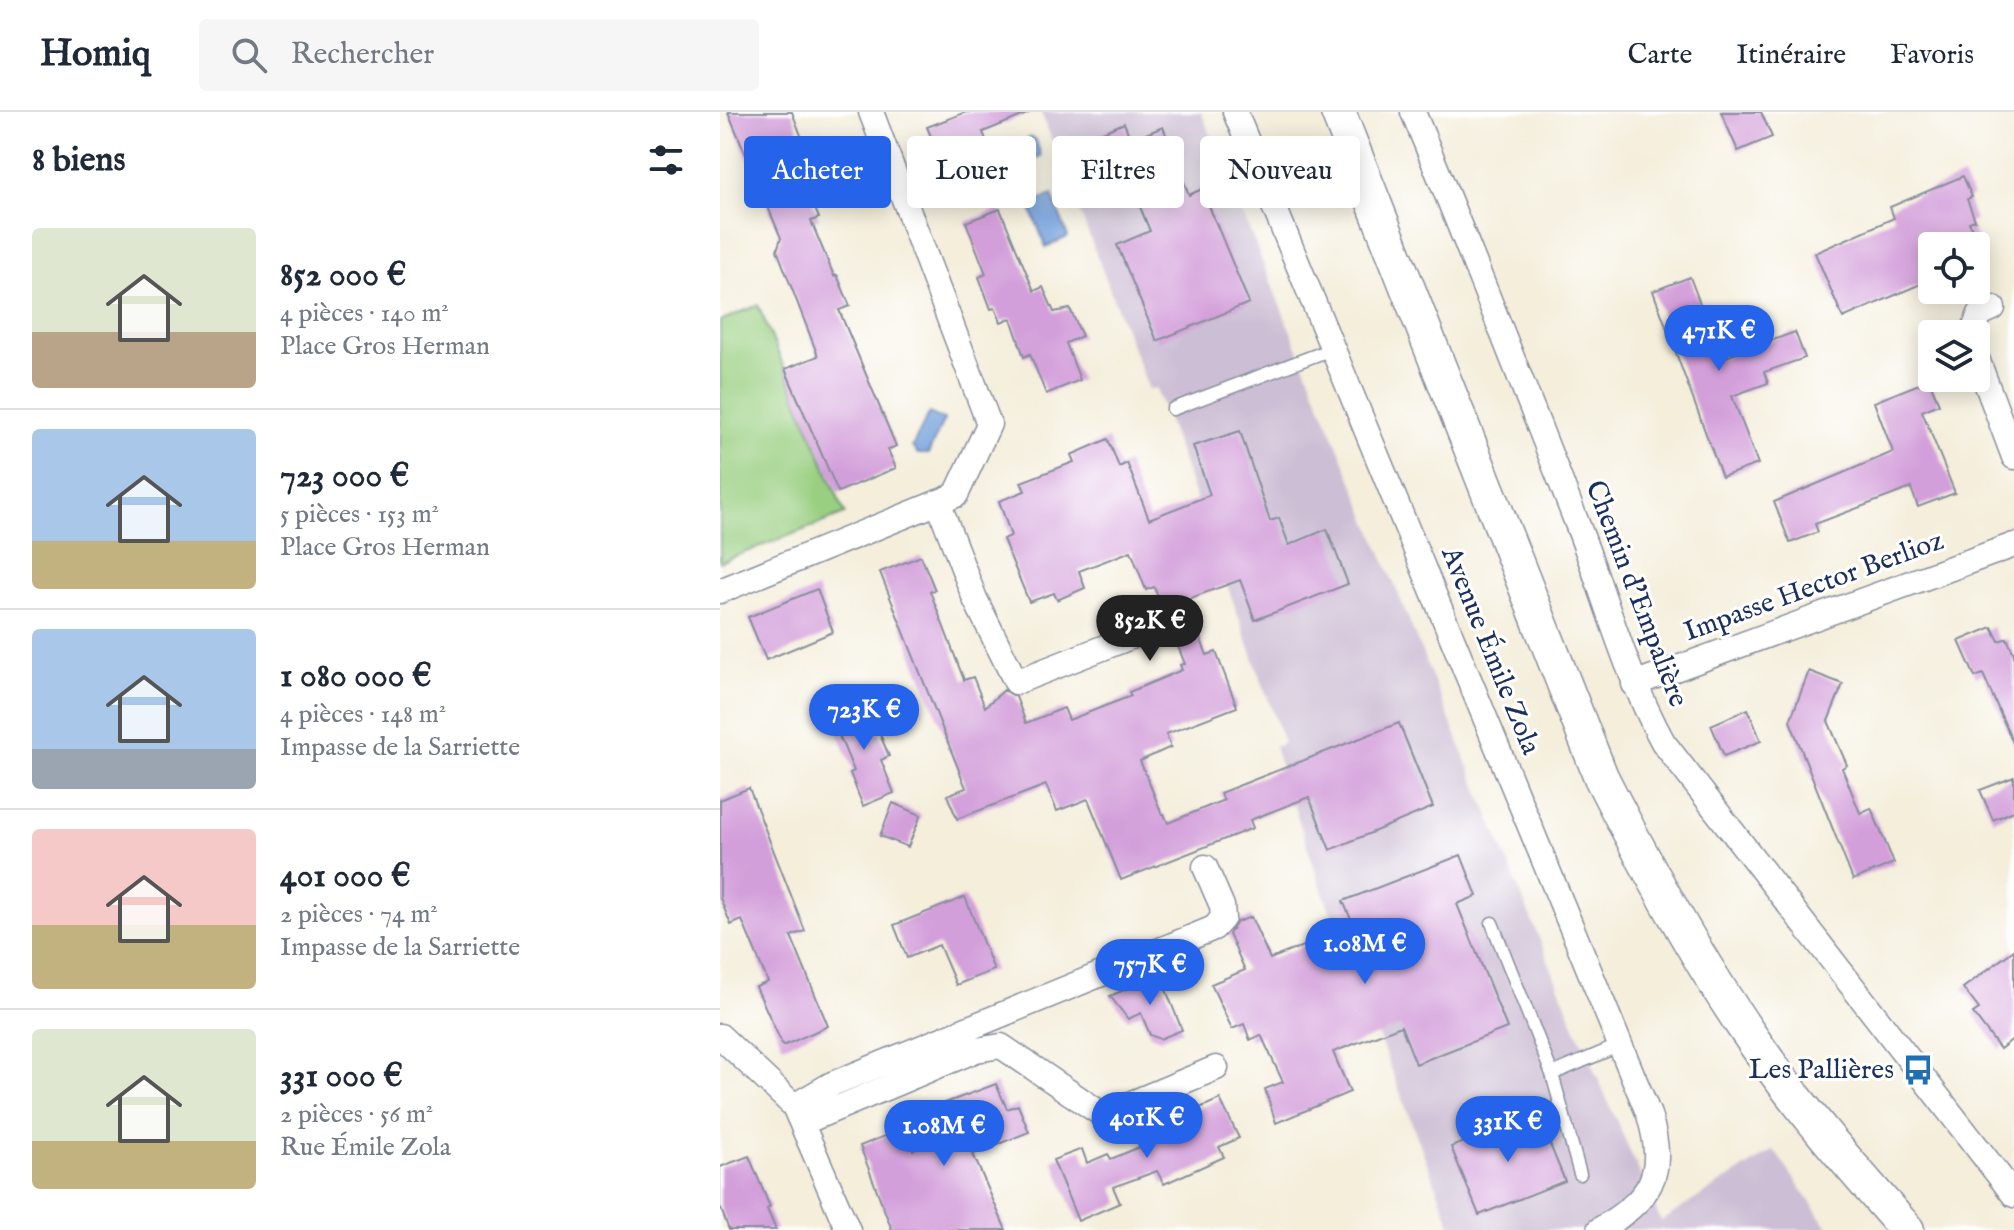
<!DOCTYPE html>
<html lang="fr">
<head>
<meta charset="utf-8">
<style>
	body { margin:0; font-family:"IM FELL English",serif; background:#f6f6f7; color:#1f2937; height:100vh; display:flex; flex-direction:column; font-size:30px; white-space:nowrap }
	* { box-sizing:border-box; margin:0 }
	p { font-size:26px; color:#747a83 }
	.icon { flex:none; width:44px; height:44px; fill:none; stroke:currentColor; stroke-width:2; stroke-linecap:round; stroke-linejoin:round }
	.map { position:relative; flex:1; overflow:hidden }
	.details { display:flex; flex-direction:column; background:#fff; width:720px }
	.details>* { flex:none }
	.top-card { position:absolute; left:24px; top:24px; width:760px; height:72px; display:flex; gap:16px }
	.fabs { position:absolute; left:1198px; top:120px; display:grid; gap:16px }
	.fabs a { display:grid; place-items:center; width:72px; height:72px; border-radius:8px; background:#fff; box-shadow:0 4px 20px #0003; font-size:40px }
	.price { position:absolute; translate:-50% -68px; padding:0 18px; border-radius:28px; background:#2563eb; color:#fff; font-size:26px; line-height:52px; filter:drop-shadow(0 2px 4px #0008) }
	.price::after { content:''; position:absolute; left:50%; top:48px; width:24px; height:18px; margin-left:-12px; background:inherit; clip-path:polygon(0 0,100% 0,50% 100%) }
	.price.on { background:#222; color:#fff }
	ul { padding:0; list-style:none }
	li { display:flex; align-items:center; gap:24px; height:200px; padding:0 32px }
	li+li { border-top:2px solid #e0e1e3 }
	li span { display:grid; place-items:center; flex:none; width:224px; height:160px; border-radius:8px; color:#555 }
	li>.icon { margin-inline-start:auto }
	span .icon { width:96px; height:96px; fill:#fffc; stroke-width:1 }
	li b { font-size:34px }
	h2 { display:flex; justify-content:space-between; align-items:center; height:96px; padding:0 32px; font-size:34px }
	.chip { padding:0 28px; border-radius:8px; background:#fff; box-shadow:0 4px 20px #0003; font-size:28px; line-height:72px }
	.chip.on { background:#2563eb; color:#fff }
	header { display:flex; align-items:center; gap:48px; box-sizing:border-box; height:112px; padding:0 40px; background:#fff; border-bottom:2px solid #e0e1e3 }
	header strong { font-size:38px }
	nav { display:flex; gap:44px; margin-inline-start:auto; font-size:28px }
	.search { width:560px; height:72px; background:#f6f6f7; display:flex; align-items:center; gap:20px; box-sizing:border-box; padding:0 28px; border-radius:8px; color:#747a83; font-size:30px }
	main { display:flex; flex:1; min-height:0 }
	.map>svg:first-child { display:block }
	.industrial { fill:#ccbed4 }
	.green { fill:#99cf80; stroke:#5a7f6f; stroke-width:2 }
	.water { fill:#729fda; stroke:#46679c; stroke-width:2 }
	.building { fill:#d39fda }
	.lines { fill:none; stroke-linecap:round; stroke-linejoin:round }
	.service-casing { stroke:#888e9c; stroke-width:15 }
	.minor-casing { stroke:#888e9c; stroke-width:27 }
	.secondary-casing { stroke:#888e9c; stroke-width:37 }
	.service { stroke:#fff; stroke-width:12 }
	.minor { stroke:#fff; stroke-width:24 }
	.secondary { stroke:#fff; stroke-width:34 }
	.labels { text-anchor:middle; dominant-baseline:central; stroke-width:6; stroke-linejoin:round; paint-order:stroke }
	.street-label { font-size:28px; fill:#1b2f5e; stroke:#fff }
	.poi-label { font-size:28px; fill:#1b2f5e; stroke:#fff; text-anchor:end }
</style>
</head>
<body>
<header>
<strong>Homiq</strong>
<div class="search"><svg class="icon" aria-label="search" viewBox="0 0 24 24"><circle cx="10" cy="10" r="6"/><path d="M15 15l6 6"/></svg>Rechercher</div>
<nav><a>Carte</a><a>Itinéraire</a><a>Favoris</a></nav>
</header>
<main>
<section class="details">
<h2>8 biens<svg class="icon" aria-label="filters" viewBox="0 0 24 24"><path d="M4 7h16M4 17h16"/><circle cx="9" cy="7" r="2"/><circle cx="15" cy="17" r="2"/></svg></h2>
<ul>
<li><span style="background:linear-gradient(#dfe7d0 65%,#b9a48a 0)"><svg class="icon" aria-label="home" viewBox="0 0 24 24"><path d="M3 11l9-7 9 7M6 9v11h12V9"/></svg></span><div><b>852 000 €</b><p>4 pièces · 140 m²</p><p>Place Gros Herman</p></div></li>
<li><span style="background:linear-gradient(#a9c7e8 70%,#c2b280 0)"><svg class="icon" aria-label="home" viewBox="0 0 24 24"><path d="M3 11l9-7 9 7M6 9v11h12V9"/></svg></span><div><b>723 000 €</b><p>5 pièces · 153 m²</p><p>Place Gros Herman</p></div></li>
<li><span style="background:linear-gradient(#a9c7e8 75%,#9aa5b1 0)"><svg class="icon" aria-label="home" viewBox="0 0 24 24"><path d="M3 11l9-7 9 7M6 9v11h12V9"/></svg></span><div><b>1 080 000 €</b><p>4 pièces · 148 m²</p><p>Impasse de la Sarriette</p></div></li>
<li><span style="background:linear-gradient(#f6c9c9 60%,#c2b280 0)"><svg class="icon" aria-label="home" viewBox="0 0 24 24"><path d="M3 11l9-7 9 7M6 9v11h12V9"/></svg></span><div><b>401 000 €</b><p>2 pièces · 74 m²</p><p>Impasse de la Sarriette</p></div></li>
<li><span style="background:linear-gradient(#dfe7d0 70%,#c2b280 0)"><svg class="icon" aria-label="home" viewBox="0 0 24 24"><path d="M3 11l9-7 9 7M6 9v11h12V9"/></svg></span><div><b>331 000 €</b><p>2 pièces · 56 m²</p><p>Rue Émile Zola</p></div></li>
</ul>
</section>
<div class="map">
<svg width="1294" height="1118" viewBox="0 0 1294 1118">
	<rect width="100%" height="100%" fill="#fff"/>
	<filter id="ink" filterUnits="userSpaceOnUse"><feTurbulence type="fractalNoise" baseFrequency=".0125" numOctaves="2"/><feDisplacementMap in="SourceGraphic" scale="16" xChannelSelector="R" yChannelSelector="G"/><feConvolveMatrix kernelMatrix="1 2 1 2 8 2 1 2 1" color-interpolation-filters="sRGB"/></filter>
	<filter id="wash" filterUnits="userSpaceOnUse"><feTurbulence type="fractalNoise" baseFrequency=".006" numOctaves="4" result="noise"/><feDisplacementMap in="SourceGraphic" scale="32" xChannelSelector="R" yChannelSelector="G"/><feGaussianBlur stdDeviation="1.8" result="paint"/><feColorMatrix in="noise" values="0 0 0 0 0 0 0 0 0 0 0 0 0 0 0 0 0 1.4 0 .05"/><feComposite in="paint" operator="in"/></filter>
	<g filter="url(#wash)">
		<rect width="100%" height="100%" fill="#f4eedb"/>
		<!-- industrial -->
		<path class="industrial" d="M 321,0 L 481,0 L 859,924 L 941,1109 L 1054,1038 L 1110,1118 L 733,1118 L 601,775 L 554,635 L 564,631 L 436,276 L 429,278 Z"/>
		<!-- green -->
		<path class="green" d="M 38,193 L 125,402 L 0,450 L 0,209 Z"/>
		<!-- water -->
		<path class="water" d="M 312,25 L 316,28 L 321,44 L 286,58 C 279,49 275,37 285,30 L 293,33 Z
			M 332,83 L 348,125 L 326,135 L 309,92 Z
			M 209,301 L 224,308 L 208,342 L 198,342 L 192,335 Z"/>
		<g id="blocks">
			<!-- building -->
			<path class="building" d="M 8,0 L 72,0 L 96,63 L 83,68 L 99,106 L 91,109 L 114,164 L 117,163 L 130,194 L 119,198 L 176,334 L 168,338 L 176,356 L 118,380 L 65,257 L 98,244 L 57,138 L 61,126 Z
				M 246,0 L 309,0 L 309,1 L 263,20 L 268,33 L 222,51 L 207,15 Z
				M 1001,0 L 1041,0 L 1052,25 L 1018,39 Z
				M 404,11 L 411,28 L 443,15 L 469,83 L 482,77 L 529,191 L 437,229 L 397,133 L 430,119 L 402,51 L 372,63 L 359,30 Z
				M 1243,64 L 1252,85 L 1247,87 L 1255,108 L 1249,110 L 1257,127 L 1243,134 L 1212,134 L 1212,167 L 1123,206 L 1095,141 L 1174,106 L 1170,95 Z
				M 280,97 L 314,179 L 323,175 L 334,200 L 350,197 L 362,224 L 346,231 L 360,268 L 326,282 L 310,242 L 304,245 L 291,206 L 281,210 L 275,196 L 271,197 L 259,165 L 266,162 L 246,110 Z
				M 970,165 L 1001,247 L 1075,220 L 1085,246 L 1044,260 L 1048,271 L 1012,284 L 1038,352 L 1002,365 L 933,179 Z
				M 1209,268 L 1219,292 L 1202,299 L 1235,381 L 1198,395 L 1191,376 L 1095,412 L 1098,420 L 1070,431 L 1054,390 L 1173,340 L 1154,290 Z
				M 520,319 L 550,409 L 559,406 L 569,433 L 607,417 L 628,472 L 535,508 L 520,468 L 465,488 L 487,543 L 496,540 L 517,595 L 446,622 L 451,635 L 420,649 L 442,702 L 444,702 L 448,711 L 504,688 L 500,681 L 679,611 L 713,695 L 610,738 L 589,685 L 530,708 L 533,716 L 401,768 L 368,687 L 337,699 L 326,673 L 237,707 L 227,683 L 246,676 L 160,460 L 201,444 L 215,478 L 210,479 L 244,568 L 253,565 L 265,595 L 284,578 L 296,585 L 306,611 L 344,596 L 349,608 L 411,584 L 409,580 L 462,558 L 460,553 L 465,552 L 434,475 L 426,478 L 411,439 L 359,459 L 365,476 L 337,488 L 334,481 L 309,490 L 283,427 L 291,424 L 279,389 L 305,379 L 301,370 L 354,350 L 351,343 L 388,327 L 399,355 L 407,351 L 429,407 L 490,383 L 473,334 Z
				M 97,477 L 113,520 L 46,548 L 28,505 Z
				M 1272,515 L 1279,529 L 1287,526 L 1294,542 L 1294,633 L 1263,562 L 1255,565 L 1239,529 Z
				M 1089,559 L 1123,572 L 1108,609 L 1127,653 L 1122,656 L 1140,701 L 1151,696 L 1174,751 L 1133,768 L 1070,609 Z
				M 146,589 L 169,644 L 161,648 L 174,681 L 143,694 L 130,661 L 134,659 L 111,604 Z
				M 1028,597 L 1041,629 L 1004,644 L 991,613 Z
				M 1294,665 L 1294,699 L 1273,708 L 1260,678 Z
				M 29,676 L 85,819 L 71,824 L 108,914 L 63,934 L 36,875 L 48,870 L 22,808 L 11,813 L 0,786 L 0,688 Z
				M 173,691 L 201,703 L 188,735 L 160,724 Z
				M 741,743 L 757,784 L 737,792 L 787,916 L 696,952 L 681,914 L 613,940 L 630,980 L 556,1011 L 545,977 L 563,970 L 541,923 L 530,928 L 524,912 L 512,917 L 491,872 L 525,858 L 509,822 L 517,810 L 531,805 L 550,847 L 634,814 L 623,789 Z
				M 245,785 L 274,858 L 236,873 L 219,833 L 187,846 L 174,813 Z
				M 1294,838 L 1294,926 L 1280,937 L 1253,901 L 1259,897 L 1243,876 Z
				M 440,863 L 462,918 L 440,927 L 430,923 L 421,901 L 408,907 L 390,884 Z
				M 276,972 L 287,997 L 298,993 L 309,1020 L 253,1042 L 286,1118 L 172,1118 L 140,1034 L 184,1016 L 193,1038 L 237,1021 L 225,991 Z
				M 500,987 L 519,1026 L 499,1035 L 504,1045 L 444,1072 L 437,1059 L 393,1075 L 400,1091 L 358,1109 L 333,1048 L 362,1037 L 367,1051 L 388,1042 L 391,1047 L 463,1017 L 457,1006 Z
				M 817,1001 L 845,1069 L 759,1103 L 731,1035 Z
				M 29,1044 L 50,1095 L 47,1097 L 56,1118 L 9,1118 L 0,1094 L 0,1055 Z"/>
		</g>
	</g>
	<g filter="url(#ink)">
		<use href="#blocks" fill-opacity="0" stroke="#888e9c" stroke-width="2"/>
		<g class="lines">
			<!-- service casing -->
			<g class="service-casing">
				<path id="service" d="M 453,297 L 612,237
					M 772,811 L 832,962 L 900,933
					M 832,962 L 860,1062"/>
			</g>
			<!-- minor casing -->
			<g class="minor-casing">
				<path id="minor" d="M 515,0 L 929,1003 C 947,1064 931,1086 879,1118
					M 693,0 C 750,137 804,275 858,414 C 886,486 905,561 943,630 L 1294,1083
					M 1252,222 L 1260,202 L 1273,196
					M 1256,244 L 1294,345
					M 218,390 L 255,487 L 296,570 L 413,524
					M 0,479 L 236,383 L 269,312 L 151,0
					M 914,572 L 1294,433
					M 0,924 L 74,994 L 128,1118
					M 74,994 L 112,972 L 494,816 L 503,806 L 502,794 L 485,755
					M 82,1011 L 256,938 L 281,934 L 383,1003 L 496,956"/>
			</g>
			<!-- secondary casing -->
			<g class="secondary-casing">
				<path id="secondary" d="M 618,0 L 881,665 C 927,756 978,850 1037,934 C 1082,999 1135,1059 1187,1118"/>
			</g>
			<!-- service -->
			<use href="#service" class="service"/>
			<!-- minor -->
			<use href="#minor" class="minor"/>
			<!-- secondary -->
			<use href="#secondary" class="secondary"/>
		</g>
	</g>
	<!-- icons -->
	<defs>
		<g id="bus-bare" transform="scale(2.4)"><path d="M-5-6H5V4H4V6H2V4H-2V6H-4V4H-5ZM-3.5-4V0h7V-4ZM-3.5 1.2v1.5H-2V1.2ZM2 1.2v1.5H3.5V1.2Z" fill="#1f6fb2" stroke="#fff" stroke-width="2.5" paint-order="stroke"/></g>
	</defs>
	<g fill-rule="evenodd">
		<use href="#bus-bare" x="1198" y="958"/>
	</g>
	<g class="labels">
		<!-- street labels -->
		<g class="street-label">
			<text transform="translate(1094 475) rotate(-20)">Impasse Hector Berlioz</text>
			<text transform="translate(916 482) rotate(69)">Chemin d'Empalière</text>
			<text transform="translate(770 539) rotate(68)">Avenue Émile Zola</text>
		</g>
		<!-- poi labels -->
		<g class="poi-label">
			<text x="1174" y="958">Les Pallières</text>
		</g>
	</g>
</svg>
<div class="fabs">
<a><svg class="icon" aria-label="locate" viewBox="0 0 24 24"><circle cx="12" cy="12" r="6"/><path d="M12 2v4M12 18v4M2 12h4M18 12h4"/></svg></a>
<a><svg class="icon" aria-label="layers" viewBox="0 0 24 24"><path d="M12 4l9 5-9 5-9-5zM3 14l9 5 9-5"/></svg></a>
</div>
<b class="price" style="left:999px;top:261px">471K €</b>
<b class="price on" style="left:430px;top:551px">852K €</b>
<b class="price" style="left:144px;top:640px">723K €</b>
<b class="price" style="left:645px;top:874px">1.08M €</b>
<b class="price" style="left:430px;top:895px">757K €</b>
<b class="price" style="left:427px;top:1048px">401K €</b>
<b class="price" style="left:788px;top:1052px">331K €</b>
<b class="price" style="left:224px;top:1056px">1.08M €</b>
<div class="top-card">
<a class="chip on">Acheter</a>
<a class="chip">Louer</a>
<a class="chip">Filtres</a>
<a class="chip">Nouveau</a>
</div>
</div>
</main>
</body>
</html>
